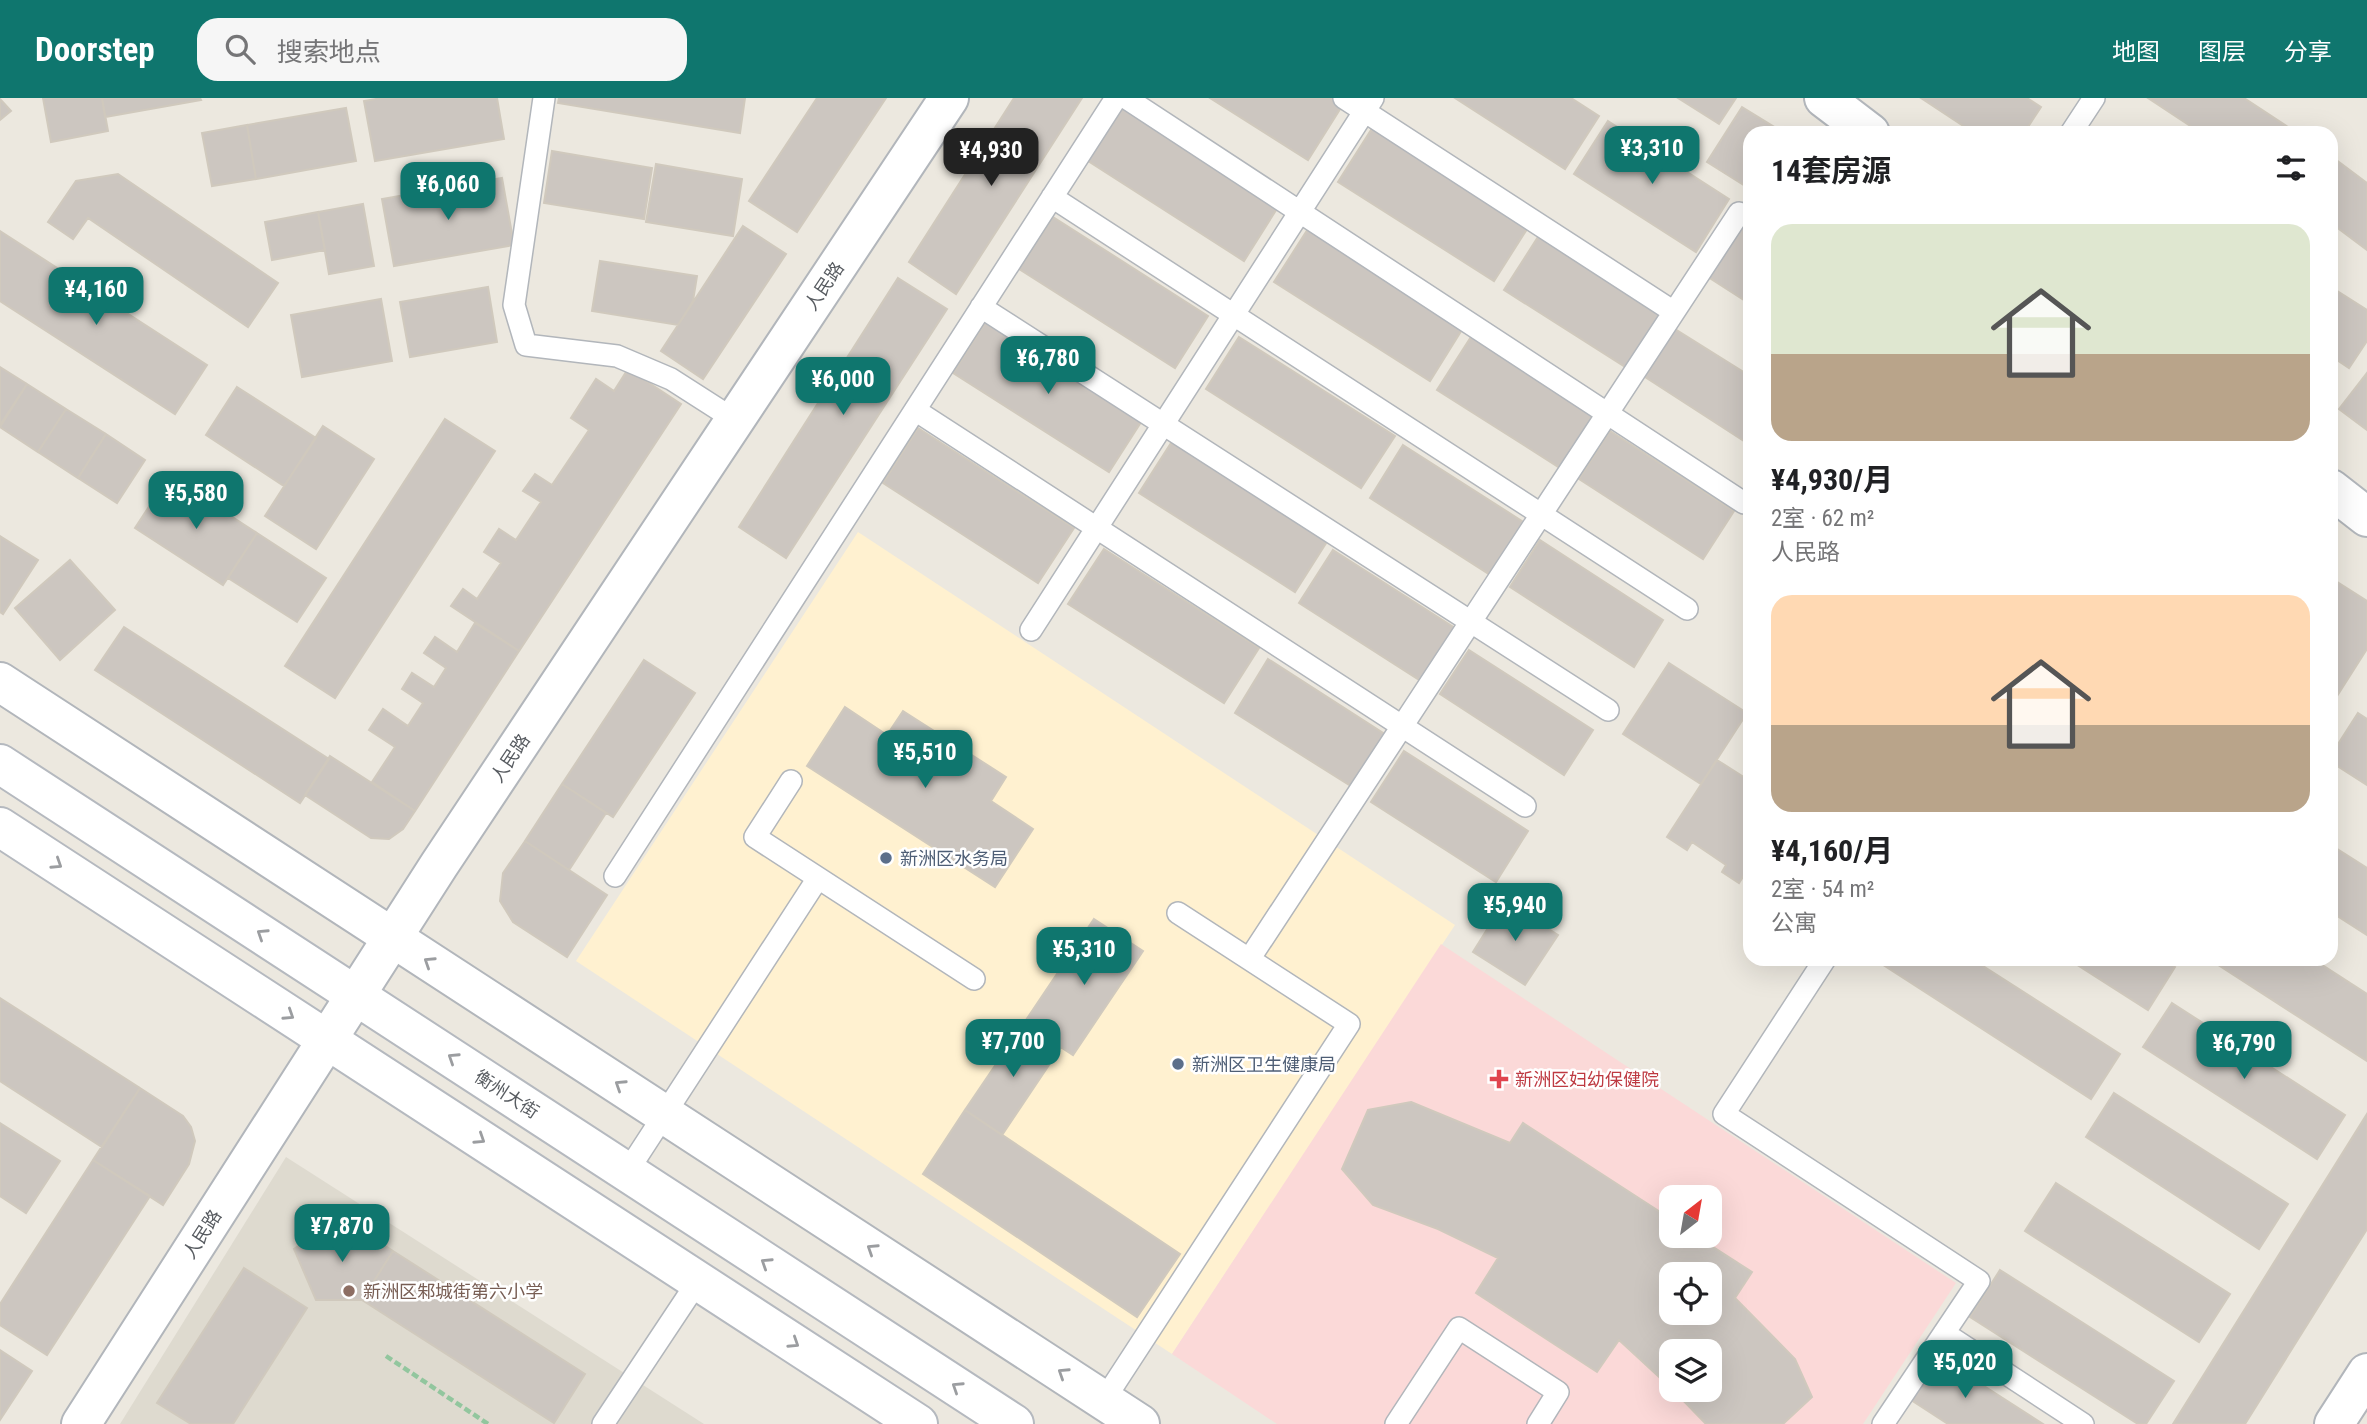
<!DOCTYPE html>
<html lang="zh">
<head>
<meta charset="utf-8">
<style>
	body { margin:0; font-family:"Roboto Condensed","Noto Sans SC",sans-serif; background:#f6f6f6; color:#202124; height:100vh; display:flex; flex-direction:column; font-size:26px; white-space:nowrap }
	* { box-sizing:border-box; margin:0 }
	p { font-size:23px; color:#757577 }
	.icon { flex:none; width:38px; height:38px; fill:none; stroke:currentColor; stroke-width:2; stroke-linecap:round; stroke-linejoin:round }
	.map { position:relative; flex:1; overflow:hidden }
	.details { position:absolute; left:1743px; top:28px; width:595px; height:840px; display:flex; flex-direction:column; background:#fff; border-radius:21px; box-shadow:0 7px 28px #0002 }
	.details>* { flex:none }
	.needle { width:46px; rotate:31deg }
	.fabs { position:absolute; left:1659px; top:1087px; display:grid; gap:14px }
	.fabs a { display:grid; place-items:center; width:63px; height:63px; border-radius:14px; background:#fff; box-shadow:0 7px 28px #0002; font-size:35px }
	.price { position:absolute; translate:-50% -60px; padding:0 16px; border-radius:14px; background:#0f766e; color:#fff; font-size:23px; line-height:46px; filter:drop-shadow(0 2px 4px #0008) }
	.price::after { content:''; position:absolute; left:50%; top:42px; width:21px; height:16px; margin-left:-10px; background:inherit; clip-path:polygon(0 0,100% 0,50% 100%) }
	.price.active { background:#222; color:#fff }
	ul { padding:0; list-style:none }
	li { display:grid; align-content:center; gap:14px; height:371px; padding:0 28px }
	li span { display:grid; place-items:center; height:217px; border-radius:21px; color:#555 }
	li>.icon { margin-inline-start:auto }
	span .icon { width:126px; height:126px; fill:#fffc; stroke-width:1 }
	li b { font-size:30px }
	h2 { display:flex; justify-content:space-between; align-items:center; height:84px; padding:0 28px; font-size:30px }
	header { display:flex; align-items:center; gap:42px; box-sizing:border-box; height:98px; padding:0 35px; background:#0f766e; color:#fff }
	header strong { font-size:33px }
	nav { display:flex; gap:38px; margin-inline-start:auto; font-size:24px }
	.search { width:490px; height:63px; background:#f6f6f6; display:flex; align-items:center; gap:18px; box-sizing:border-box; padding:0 24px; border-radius:21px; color:#757577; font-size:26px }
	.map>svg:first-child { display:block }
	.commercial { fill:#fff1d0 }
	.education { fill:#dedacf }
	.medical { fill:#fbd9d8; fill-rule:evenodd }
	.building { fill:#ccc6c0; stroke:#d0c9bd; stroke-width:2; fill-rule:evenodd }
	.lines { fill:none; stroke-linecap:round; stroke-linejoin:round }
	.service-casing { stroke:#b2b6bb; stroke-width:24 }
	.minor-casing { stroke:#b2b6bb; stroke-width:42 }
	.tertiary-casing { stroke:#b2b6bb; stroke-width:42 }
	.secondary-casing { stroke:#b5b9bf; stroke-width:42 }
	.path { stroke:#92c69e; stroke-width:4.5; stroke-dasharray:7 3.5; stroke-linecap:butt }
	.service { stroke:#fff; stroke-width:21 }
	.minor { stroke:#fff; stroke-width:38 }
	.tertiary { stroke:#fff; stroke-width:38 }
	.secondary { stroke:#fff; stroke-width:38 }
	.oneway { stroke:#9b9da0 }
	.service-dot { fill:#5c6f8a; stroke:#fff; stroke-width:2.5 }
	.health-dot { fill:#e0444e; stroke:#fff; stroke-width:2.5 }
	.education-dot { fill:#8d6e63; stroke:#fff; stroke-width:2.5 }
	.labels { text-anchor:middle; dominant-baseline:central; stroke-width:5; stroke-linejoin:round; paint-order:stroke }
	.street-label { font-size:18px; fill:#585c61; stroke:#fff }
	.service-label { font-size:18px; fill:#4e5e75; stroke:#fff; text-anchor:start }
	.health-label { font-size:18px; fill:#be3a42; stroke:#fff; text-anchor:start }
	.education-label { font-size:18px; fill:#785e54; stroke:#fff; text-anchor:start }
</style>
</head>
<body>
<header>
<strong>Doorstep</strong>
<div class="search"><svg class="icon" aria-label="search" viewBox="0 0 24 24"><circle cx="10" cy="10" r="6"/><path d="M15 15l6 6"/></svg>搜索地点</div>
<nav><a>地图</a><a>图层</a><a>分享</a></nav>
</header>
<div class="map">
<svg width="2367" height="1326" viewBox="0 0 2367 1326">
	<rect width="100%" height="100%" fill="#ece8df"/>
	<!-- commercial -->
	<path class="commercial" d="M 858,434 L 1455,827 L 1172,1256 L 576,863 Z"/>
	<!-- education -->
	<path class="education" d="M 286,1059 L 704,1326 L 120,1326 Z"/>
	<!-- medical -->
	<path class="medical" d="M 1441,846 L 1956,1185 L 1863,1326 L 1277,1326 L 1172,1256 ZM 1671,1099 L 1710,1099 L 1710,1138 L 1671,1138 ZM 1671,1176 L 1710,1176 L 1710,1214 L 1671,1214 ZM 1671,1253 L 1710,1253 L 1710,1292 L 1671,1292 Z"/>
	<!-- building -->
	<path class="building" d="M 43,0 L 102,0 L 108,33 L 51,44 Z
		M 102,0 L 200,0 L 201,2 L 105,19 Z
		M 382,0 L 497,0 L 504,41 L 375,63 L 364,3 Z
		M 559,0 L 745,0 L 740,35 L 558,5 Z
		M 817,0 L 886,0 L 797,134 L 749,103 Z
		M 1014,0 L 1082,0 L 956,196 L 909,164 Z
		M 1210,0 L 1330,0 L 1342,8 L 1308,62 Z
		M 1455,0 L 1571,0 L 1599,18 L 1565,71 Z
		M 1678,0 L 1736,0 L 1719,26 Z
		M 1921,0 L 2027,0 L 2041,9 L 2024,35 L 1974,35 Z
		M 2148,0 L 2244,0 L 2297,35 L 2201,35 Z
		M 0,1 L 11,13 L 0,22 Z
		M 1742,9 L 1784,35 L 1750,35 L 1750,91 L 1707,64 Z
		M 346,10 L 356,63 L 256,81 L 247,27 Z
		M 1122,10 L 1278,109 L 1244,163 L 1088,63 Z
		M 1608,23 L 1729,101 L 1696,154 L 1574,76 Z
		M 247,27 L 256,81 L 212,88 L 202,35 Z
		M 1373,29 L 1529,128 L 1494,183 L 1338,84 Z
		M 552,53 L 652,70 L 644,121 L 544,105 Z
		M 2331,58 L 2367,85 L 2367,152 L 2331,125 Z
		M 656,66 L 742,81 L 733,138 L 646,124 Z
		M 118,76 L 278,185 L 248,229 L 88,120 L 73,141 L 48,124 L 76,83 Z
		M 502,80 L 514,147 L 394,168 L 382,101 Z
		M 363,106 L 374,168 L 329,176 L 318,114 Z
		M 318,114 L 325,152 L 272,162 L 265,124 Z
		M 1053,119 L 1208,218 L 1175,270 L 1019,171 Z
		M 1745,122 L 1750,125 L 1750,206 L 1708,179 Z
		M 743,128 L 786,156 L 703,281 L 661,253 Z
		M 1308,131 L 1463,230 L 1430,283 L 1274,184 Z
		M 0,133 L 207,267 L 175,316 L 0,203 Z
		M 1538,139 L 1660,217 L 1627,270 L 1504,192 Z
		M 600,163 L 697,178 L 693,203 L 678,227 L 592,213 Z
		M 898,180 L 947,211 L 786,460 L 739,429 Z
		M 488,189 L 497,244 L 410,259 L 400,204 Z
		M 2331,189 L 2367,212 L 2367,243 L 2349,270 L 2331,258 Z
		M 381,201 L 392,263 L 302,279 L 291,217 Z
		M 987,222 L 1143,321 L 1109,374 L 953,275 Z
		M 1675,231 L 1750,278 L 1750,347 L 1645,279 Z
		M 1239,239 L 1395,338 L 1361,390 L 1206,291 Z
		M 1471,239 L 1593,317 L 1560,370 L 1437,292 Z
		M 0,269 L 27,286 L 0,327 Z
		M 628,271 L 681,306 L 519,553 L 451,508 L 463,491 L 477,501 L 501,465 L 484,454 L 499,431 L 516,442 L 541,404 L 523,393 L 535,376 L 552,387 L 589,332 L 571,320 L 596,281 L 614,293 Z
		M 2367,275 L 2367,332 L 2339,311 Z
		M 27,286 L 66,311 L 38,354 L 0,329 Z
		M 237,289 L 316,340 L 284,388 L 206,337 Z
		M 66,311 L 106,336 L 78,380 L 38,354 Z
		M 445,321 L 495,353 L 335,600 L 285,568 Z
		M 323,328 L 374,361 L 316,451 L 265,418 Z
		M 918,330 L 1074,430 L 1038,485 L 883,385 Z
		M 1610,333 L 1734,413 L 1703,461 L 1579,381 Z
		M 106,336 L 145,362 L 117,405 L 78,380 Z
		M 1173,342 L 1328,442 L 1295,494 L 1139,395 Z
		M 1403,347 L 1525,425 L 1492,478 L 1370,400 Z
		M 169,378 L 257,435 L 223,487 L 135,430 Z
		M 257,435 L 326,480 L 297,524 L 228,480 Z
		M 0,438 L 38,462 L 3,516 L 0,514 Z
		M 1540,442 L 1663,522 L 1634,569 L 1510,489 Z
		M 1104,451 L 1259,550 L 1224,605 L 1068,506 Z
		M 1333,452 L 1455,530 L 1421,583 L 1299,505 Z
		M 70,462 L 115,512 L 60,562 L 15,510 Z
		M 2331,480 L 2367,503 L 2367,551 L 2337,598 L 2331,594 Z
		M 475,525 L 519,553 L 415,713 L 372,684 L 395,649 L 369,632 L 383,611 L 408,628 L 423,605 L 402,591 L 412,575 L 434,589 L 446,570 L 424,555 L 435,539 L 457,554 Z
		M 124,529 L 329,661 L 300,705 L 95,572 Z
		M 1469,552 L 1593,632 L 1564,677 L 1440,596 Z
		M 1268,561 L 1391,640 L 1357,692 L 1235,615 Z
		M 644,562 L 695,595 L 613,719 L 562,686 Z
		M 1669,565 L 1747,615 L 1701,686 L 1623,636 Z
		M 845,609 L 887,637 L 903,613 L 1006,679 L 991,703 L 1033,731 L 995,789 L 807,668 Z
		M 2358,615 L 2367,621 L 2367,687 L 2331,664 L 2331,657 Z
		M 1404,653 L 1528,733 L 1496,784 L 1371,704 Z
		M 330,658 L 415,713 L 403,731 L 389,741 L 371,740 L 305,697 Z
		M 1717,662 L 1750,683 L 1750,768 L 1739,785 L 1722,774 L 1726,767 L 1692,744 L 1687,752 L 1667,739 Z
		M 562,686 L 606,715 L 569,772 L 525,743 Z
		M 525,743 L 607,797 L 567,859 L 513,824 L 500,803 L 503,775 Z
		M 2331,747 L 2367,770 L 2367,837 L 2331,814 Z
		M 1505,803 L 1558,837 L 1525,887 L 1473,854 Z
		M 1094,821 L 1143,853 L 1073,957 L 1024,925 Z
		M 1874,861 L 1972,861 L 2120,956 L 2091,1001 Z
		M 2068,861 L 2163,861 L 2175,869 L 2148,912 Z
		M 2209,861 L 2313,861 L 2367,896 L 2367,963 Z
		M 0,900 L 140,990 L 102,1049 L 0,983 Z
		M 2172,905 L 2345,1017 L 2317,1061 L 2143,949 Z
		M 1024,925 L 1061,949 L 1002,1037 L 965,1012 Z
		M 140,990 L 183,1018 L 191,1029 L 195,1043 L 189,1066 L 163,1107 L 93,1062 Z
		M 2114,995 L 2288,1106 L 2259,1151 L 2086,1039 Z
		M 1411,1004 L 1510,1045 L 1523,1025 L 1671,1121 L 1671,1138 L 1696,1138 L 1752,1174 L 1735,1200 L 1795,1261 L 1812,1299 L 1783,1326 L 1706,1326 L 1673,1292 L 1710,1292 L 1710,1253 L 1671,1253 L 1671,1290 L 1619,1242 L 1597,1274 L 1476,1195 L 1498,1160 L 1438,1131 L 1373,1107 L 1342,1071 L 1368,1012 ZM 1671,1176 L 1710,1176 L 1710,1214 L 1671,1214 Z
		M 965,1012 L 1180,1156 L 1137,1219 L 923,1076 Z
		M 2367,1016 L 2367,1131 L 2245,1326 L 2173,1326 Z
		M 0,1025 L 60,1063 L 26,1115 L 0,1098 Z
		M 93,1062 L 150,1098 L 47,1257 L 0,1227 L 0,1206 Z
		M 2056,1085 L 2230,1196 L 2199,1244 L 2025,1133 Z
		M 348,1132 L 365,1135 L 393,1153 L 362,1202 L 316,1202 L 294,1151 L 311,1140 L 331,1133 Z
		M 393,1153 L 585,1276 L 554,1325 L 362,1202 Z
		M 244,1170 L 307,1210 L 233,1326 L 191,1326 L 157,1305 Z
		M 2000,1172 L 2174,1283 L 2146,1326 L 2138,1326 L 1970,1219 Z
		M 0,1252 L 32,1273 L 0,1322 Z
		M 1939,1259 L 2043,1326 L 1948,1326 L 1911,1302 Z"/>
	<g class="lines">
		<!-- service casing -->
		<g class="service-casing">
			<path id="service" d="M 544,0 L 514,207 L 526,247 L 617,258 L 671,281 L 735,322
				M 1126,0 L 1744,405
				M 1344,0 L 1674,214
				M 2071,35 L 2094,0
				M 1052,99 L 1687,511
				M 981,209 L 1608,612
				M 915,312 L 1525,708
				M 1031,532 L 1373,0
				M 791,683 L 755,739 L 974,881
				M 615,778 L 1116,0
				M 1250,860 L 1739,115
				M 1825,861 L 1724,1016 L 1979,1183 L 1883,1326
				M 627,1074 L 818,780
				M 1944,1235 L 2083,1326
				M 1104,1302 L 1349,926 L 1178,815
				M 603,1326 L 698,1183
				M 1396,1326 L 1459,1230 L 1558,1294 L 1538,1326"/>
		</g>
		<!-- minor casing -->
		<g class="minor-casing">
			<path id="minor" d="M 1824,0 L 1870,35
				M 2331,391 L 2367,419
				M 0,584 L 1140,1326"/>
		</g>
		<!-- tertiary casing -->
		<g class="tertiary-casing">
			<path id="tertiary" d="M 81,1326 L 439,767 L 949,0
				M 2334,1326 L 2367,1275"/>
		</g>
		<!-- secondary casing -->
		<g class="secondary-casing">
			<path id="secondary" d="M 0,666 L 1014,1326
				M 0,729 L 918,1326"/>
		</g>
		<!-- path -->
		<path class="path" d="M 386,1258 L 488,1326"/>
		<!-- service -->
		<use href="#service" class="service"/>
		<!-- minor -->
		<use href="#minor" class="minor"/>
		<!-- tertiary -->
		<use href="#tertiary" class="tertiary"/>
		<!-- secondary -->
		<use href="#secondary" class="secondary"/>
	</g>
	<!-- one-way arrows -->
	<defs><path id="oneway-chevron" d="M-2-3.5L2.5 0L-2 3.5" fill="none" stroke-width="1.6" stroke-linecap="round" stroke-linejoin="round" transform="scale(1.75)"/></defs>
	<g class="oneway">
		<use href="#oneway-chevron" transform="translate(57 766) rotate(33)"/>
		<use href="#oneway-chevron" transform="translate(262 836) rotate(-147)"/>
		<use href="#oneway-chevron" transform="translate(429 864) rotate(-147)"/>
		<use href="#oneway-chevron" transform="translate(289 917) rotate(33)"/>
		<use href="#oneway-chevron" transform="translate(453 960) rotate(-147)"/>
		<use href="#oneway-chevron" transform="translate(620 987) rotate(-147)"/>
		<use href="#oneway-chevron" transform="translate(480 1041) rotate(33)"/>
		<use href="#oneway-chevron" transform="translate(872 1151) rotate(-147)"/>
		<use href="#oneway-chevron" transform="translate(766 1165) rotate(-147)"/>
		<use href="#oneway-chevron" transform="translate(794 1245) rotate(33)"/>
		<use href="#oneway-chevron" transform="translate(1063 1275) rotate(-147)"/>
		<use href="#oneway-chevron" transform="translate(957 1289) rotate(-147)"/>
	</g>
	<!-- markers -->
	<g class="service-dot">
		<circle cx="886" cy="760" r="7"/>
		<circle cx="1178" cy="966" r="7"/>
	</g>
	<path class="health-dot" d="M1495.5 970.5h7v7h7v7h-7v7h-7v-7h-7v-7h7z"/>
	<circle class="education-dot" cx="349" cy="1193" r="7"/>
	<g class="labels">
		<!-- street labels -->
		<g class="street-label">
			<text transform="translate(824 188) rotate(-56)">人民路</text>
			<text transform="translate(510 660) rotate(-56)">人民路</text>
			<text transform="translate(507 996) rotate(33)">衡州大街</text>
			<text transform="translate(202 1136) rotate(-57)">人民路</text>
		</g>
		<!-- service labels -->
		<g class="service-label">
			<text x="900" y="760">新洲区水务局</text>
			<text x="1192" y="966">新洲区卫生健康局</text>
		</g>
		<!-- health labels -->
		<g class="health-label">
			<text x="1515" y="981">新洲区妇幼保健院</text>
		</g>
		<!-- education labels -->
		<g class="education-label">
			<text x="363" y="1193">新洲区邾城街第六小学</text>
		</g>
	</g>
</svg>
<div class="fabs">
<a><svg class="needle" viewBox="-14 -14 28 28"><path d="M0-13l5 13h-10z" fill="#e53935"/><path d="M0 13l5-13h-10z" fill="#757577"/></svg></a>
<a><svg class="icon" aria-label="locate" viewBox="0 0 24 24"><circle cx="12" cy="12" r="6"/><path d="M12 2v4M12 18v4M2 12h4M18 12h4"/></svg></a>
<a><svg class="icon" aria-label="layers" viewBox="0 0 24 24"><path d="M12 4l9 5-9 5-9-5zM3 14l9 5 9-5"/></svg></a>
</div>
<b class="price" style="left:1652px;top:88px">¥3,310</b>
<b class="price active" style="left:991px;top:90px">¥4,930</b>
<b class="price" style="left:448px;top:124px">¥6,060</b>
<b class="price" style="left:96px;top:229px">¥4,160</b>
<b class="price" style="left:1048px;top:298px">¥6,780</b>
<b class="price" style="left:843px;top:319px">¥6,000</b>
<b class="price" style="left:196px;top:433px">¥5,580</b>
<b class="price" style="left:925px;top:692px">¥5,510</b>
<b class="price" style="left:1515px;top:845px">¥5,940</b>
<b class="price" style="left:1084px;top:889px">¥5,310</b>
<b class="price" style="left:1013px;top:981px">¥7,700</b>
<b class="price" style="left:2244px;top:983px">¥6,790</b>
<b class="price" style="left:342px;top:1166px">¥7,870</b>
<b class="price" style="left:1965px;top:1302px">¥5,020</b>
<section class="details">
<h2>14套房源<svg class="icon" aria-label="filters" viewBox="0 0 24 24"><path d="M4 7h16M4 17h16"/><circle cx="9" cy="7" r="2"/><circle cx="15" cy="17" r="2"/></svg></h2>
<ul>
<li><span style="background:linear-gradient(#dfe7d0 60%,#b9a48a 0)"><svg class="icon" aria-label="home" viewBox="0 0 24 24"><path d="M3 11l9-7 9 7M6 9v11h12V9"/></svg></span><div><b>¥4,930/月</b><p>2室 · 62 m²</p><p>人民路</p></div></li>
<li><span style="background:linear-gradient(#ffd9b3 60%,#b9a48a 0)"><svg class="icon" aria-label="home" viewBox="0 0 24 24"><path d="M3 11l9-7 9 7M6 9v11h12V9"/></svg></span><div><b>¥4,160/月</b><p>2室 · 54 m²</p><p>公寓</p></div></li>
</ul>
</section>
</div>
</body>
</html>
